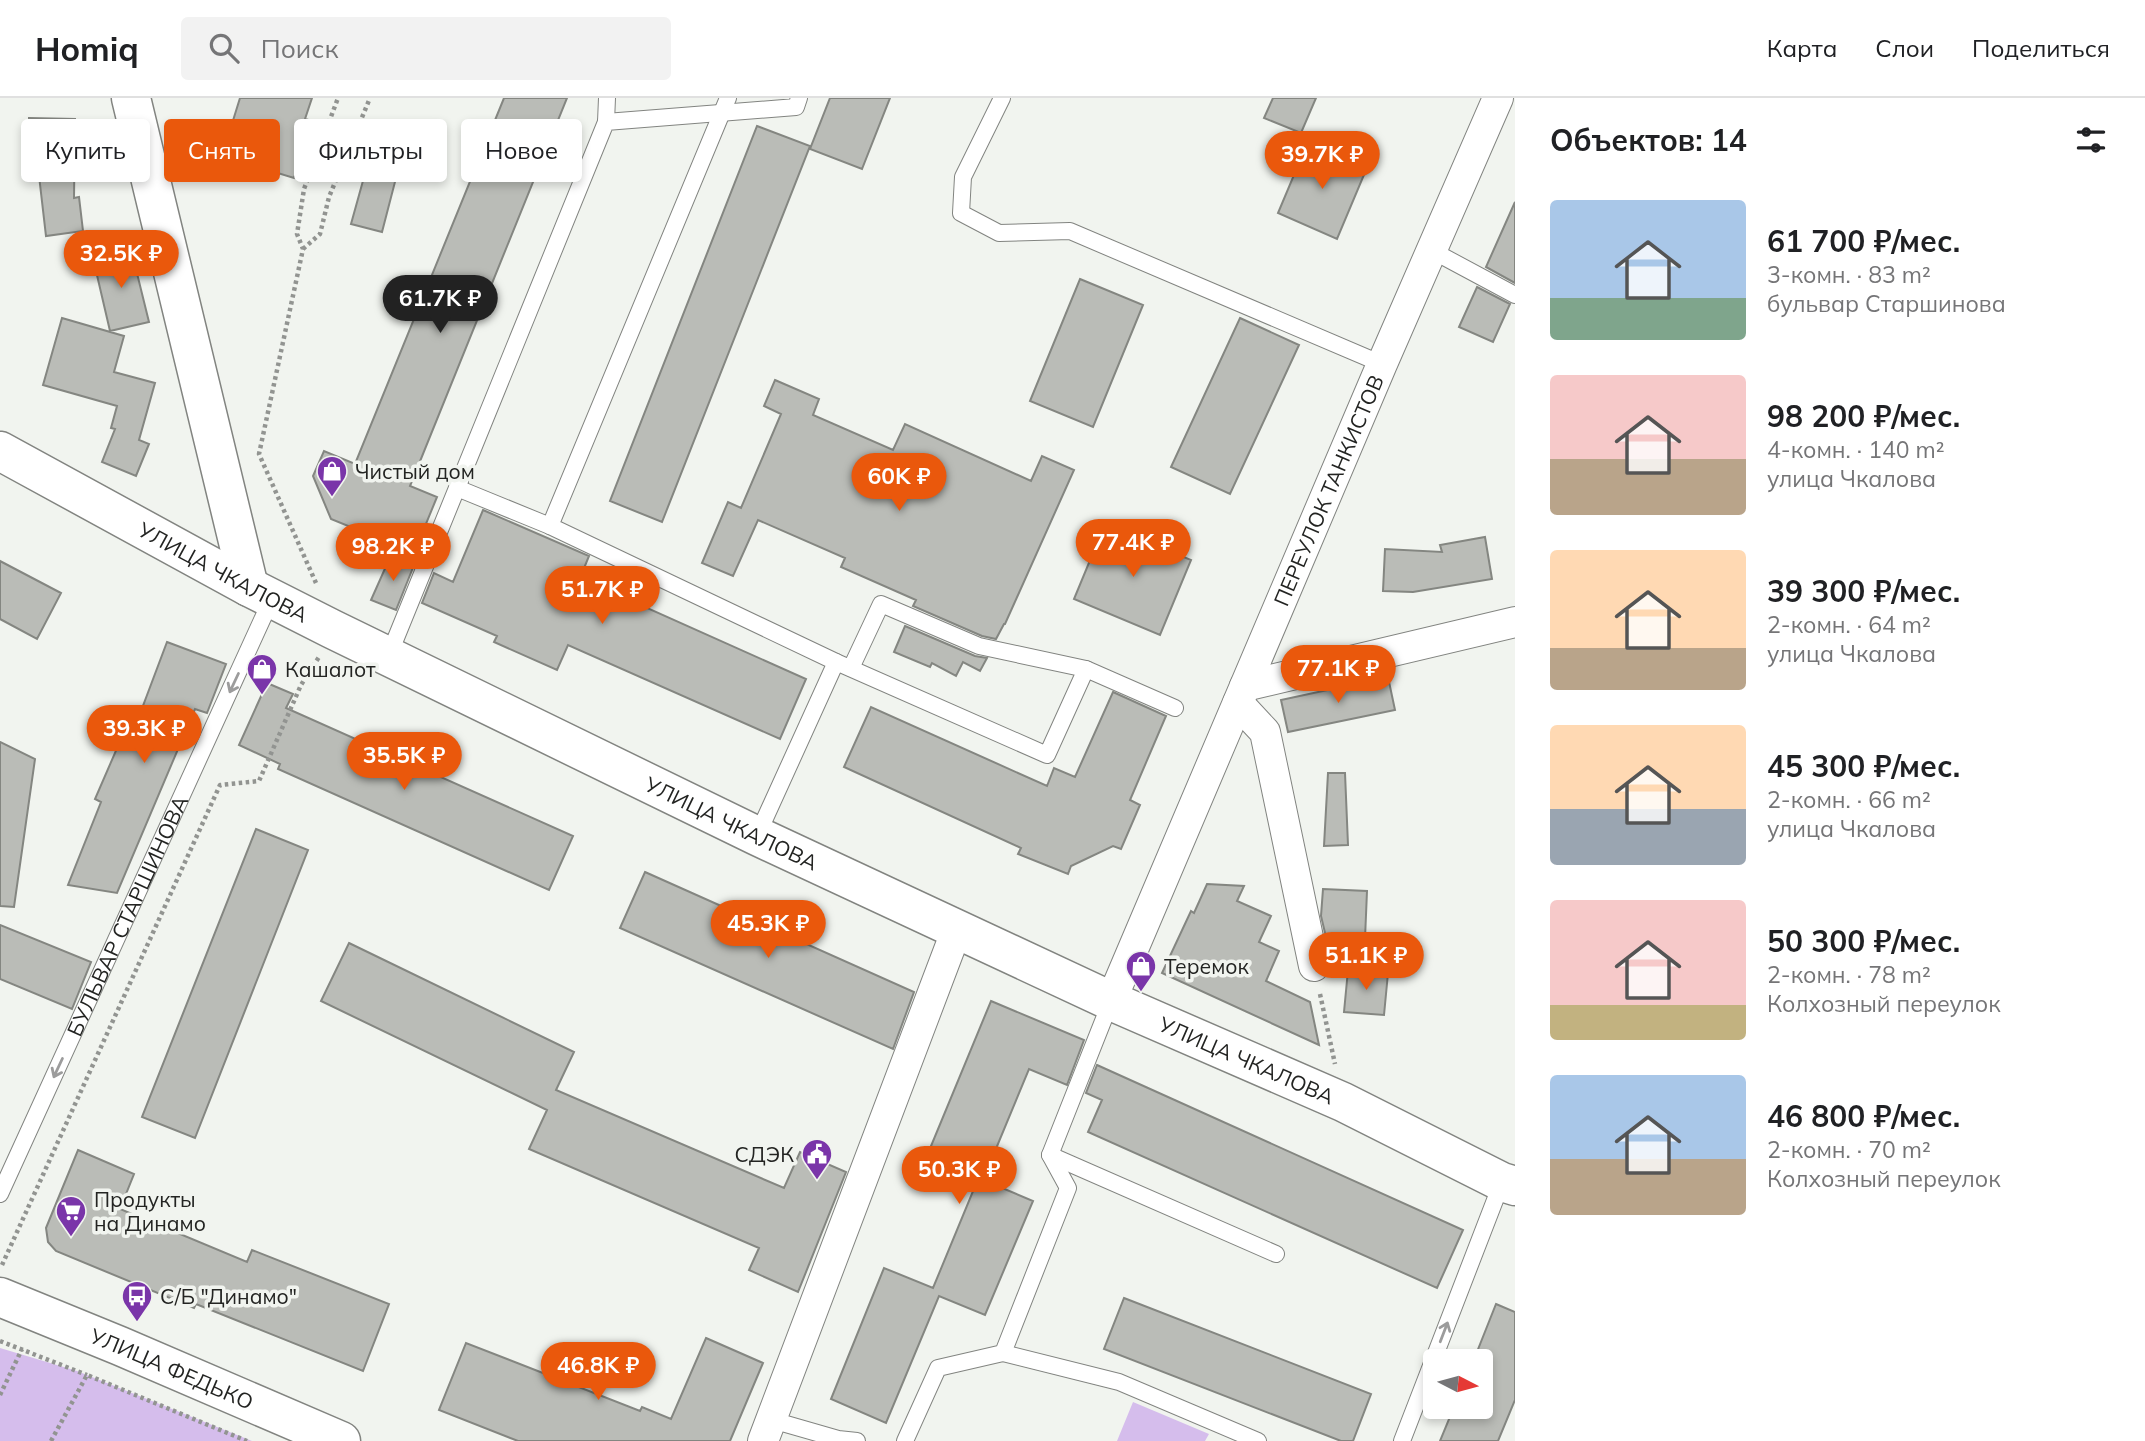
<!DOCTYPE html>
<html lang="ru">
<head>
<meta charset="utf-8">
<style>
	body { margin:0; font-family:Mulish,sans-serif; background:#f2f2f2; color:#202124; height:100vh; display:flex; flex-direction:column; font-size:26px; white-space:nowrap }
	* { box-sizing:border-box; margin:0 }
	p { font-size:23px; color:#757577 }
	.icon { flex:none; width:38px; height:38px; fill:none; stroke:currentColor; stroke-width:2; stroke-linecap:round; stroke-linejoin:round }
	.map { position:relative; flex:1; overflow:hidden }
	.details { display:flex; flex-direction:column; background:#fff; width:630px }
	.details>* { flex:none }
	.hud { position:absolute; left:21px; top:21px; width:665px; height:63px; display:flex; gap:14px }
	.needle { width:46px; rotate:96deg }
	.tools { position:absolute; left:1423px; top:1251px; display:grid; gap:14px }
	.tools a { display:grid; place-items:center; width:70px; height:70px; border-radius:7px; background:#fff; box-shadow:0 4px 10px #0003; font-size:35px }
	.price { position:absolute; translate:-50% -60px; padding:0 16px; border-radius:24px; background:#ea580c; color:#fff; font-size:23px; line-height:46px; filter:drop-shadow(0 2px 4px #0008) }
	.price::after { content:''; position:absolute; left:50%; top:42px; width:21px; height:16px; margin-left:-10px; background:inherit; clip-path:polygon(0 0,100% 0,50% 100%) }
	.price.selected { background:#222; color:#fff }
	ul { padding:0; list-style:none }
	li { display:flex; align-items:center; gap:21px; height:175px; padding:0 35px }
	li span { display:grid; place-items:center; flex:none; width:196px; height:140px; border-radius:7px; color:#555 }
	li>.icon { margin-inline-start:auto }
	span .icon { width:84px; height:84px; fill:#fffc; stroke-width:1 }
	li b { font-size:30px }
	h2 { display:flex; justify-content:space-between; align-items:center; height:84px; padding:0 35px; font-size:30px }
	.pill { padding:0 24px; border-radius:7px; background:#fff; box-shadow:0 4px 10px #0003; font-size:24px; line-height:63px }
	.pill.selected { background:#ea580c; color:#fff }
	header { display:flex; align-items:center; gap:42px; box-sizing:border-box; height:98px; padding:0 35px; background:#fff; border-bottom:2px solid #e0e0e0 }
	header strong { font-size:33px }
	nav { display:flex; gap:38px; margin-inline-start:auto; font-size:24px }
	.search { width:490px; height:63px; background:#f2f2f2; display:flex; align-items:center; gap:18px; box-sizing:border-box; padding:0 24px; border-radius:7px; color:#757577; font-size:26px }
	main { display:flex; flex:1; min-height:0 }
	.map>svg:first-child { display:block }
	.green { fill:#d5bdec }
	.building { fill:#babcb7; stroke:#848681; stroke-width:2 }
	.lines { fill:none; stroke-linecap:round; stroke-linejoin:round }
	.service-casing { stroke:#828480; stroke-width:18 }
	.minor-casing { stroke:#828480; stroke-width:32 }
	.tertiary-casing { stroke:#828480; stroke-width:41 }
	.secondary-casing { stroke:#828480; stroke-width:41 }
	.path { stroke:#929491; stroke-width:4.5; stroke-dasharray:3.5 3.5; stroke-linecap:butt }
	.service { stroke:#fff; stroke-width:16 }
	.minor { stroke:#fff; stroke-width:30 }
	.tertiary { stroke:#fff; stroke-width:38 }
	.secondary { stroke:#fff; stroke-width:38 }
	.oneway { stroke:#9c9c9c }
	.labels { text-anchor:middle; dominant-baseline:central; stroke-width:7; stroke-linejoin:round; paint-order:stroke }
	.poi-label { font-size:21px; fill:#232422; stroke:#f1f4ef; text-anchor:start }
	.street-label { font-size:21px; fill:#232422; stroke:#f1f4ef }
</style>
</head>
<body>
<header>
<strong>Homiq</strong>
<div class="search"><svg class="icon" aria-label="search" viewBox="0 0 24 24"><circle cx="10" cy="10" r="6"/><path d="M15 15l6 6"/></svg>Поиск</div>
<nav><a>Карта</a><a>Слои</a><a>Поделиться</a></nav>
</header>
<main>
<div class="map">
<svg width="1515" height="1343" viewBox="0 0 1515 1343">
	<rect width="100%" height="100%" fill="#f1f4ef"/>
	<!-- green -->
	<path class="green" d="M 0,1250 L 77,1273 L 252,1343 L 0,1343 Z
		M 1133,1304 L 1209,1336 L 1205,1343 L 1117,1343 Z"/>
	<!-- building -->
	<path class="building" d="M 240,0 L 312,0 L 305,21 L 312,23 L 294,80 L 222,58 Z
		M 504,0 L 567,0 L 410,388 L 437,399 L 414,455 L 331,421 L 313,378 L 324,353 L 355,366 Z
		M 830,0 L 890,0 L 862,71 L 810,51 Z
		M 1273,0 L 1316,0 L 1301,35 L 1264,20 Z
		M 29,20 L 75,21 L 74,100 L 79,99 L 83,133 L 46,138 L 38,69 L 29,68 Z
		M 757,28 L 810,48 L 662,424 L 610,403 Z
		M 1307,46 L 1366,72 L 1337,141 L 1278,115 Z
		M 366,72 L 396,80 L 382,134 L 351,126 Z
		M 1515,104 L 1515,185 L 1486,169 Z
		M 131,151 L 149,224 L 110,233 L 93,160 Z
		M 1080,181 L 1143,207 L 1093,329 L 1030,303 Z
		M 1477,189 L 1510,206 L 1493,244 L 1459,229 Z
		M 62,220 L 124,238 L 114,274 L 155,285 L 139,342 L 149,346 L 136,378 L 102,364 L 115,331 L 111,330 L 117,308 L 43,287 Z
		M 1240,220 L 1299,247 L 1230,396 L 1171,369 Z
		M 775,282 L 819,301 L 813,317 L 893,352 L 905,326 L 1031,383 L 1042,358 L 1074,372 L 1005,526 L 1004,526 L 996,541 L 982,538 L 913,508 L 916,502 L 841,469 L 845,460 L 758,422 L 733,478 L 702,465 L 728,404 L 741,410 L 781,316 L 764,308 Z
		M 483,412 L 589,458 L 580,480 L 806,581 L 780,641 L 568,547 L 557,572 L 494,544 L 497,538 L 422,505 L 434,475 L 453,484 Z
		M 1105,426 L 1191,462 L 1160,537 L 1074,501 Z
		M 1485,439 L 1492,481 L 1413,494 L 1383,493 L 1385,451 L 1442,454 L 1440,447 Z
		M 391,457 L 414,467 L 396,512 L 371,502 Z
		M 0,463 L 61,495 L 37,541 L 0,521 Z
		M 905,528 L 975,558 L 987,560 L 980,573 L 963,564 L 956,578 L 932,565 L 930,569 L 894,554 Z
		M 167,544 L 226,566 L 207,615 L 195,611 L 117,795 L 68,787 L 101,704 L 95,701 L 128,625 L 135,629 Z
		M 1388,579 L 1395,612 L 1288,634 L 1281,602 Z
		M 267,585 L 293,596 L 286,610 L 573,738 L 549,792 L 278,671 L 280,666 L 239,647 Z
		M 1113,594 L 1166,618 L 1130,702 L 1140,707 L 1121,751 L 1113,748 L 1071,768 L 1068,776 L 1018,756 L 1021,750 L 844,669 L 871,609 L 1047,688 L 1054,670 L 1075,679 Z
		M 0,644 L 35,661 L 14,809 L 0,808 Z
		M 1328,675 L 1345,675 L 1348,747 L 1324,748 Z
		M 256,731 L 308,752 L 195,1040 L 142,1019 Z
		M 645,774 L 914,894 L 893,951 L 620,830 Z
		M 1207,786 L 1244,788 L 1237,803 L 1271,818 L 1259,844 L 1279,853 L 1266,883 L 1310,904 L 1319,947 L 1162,875 L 1191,813 L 1194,815 Z
		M 1323,791 L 1367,793 L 1365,841 L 1326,839 L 1321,818 Z
		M 0,827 L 91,864 L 72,911 L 0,881 Z
		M 349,845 L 574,954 L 556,992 L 784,1090 L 800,1054 L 846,1074 L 798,1194 L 749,1172 L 759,1150 L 529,1051 L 547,1012 L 321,903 Z
		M 1348,872 L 1388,875 L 1384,917 L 1344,914 Z
		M 991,903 L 1084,942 L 1067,987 L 1029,971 L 983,1082 L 1033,1103 L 985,1217 L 939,1198 L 886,1325 L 831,1301 L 884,1170 L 933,1190 L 976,1086 L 924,1065 Z
		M 1097,967 L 1463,1132 L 1437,1190 L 1088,1034 L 1102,1002 L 1086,995 Z
		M 78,1052 L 134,1076 L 120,1111 L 247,1164 L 252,1152 L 389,1206 L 363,1273 L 196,1206 L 194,1210 L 56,1153 L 48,1144 L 46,1130 Z
		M 1124,1200 L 1371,1296 L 1353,1343 L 1341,1343 L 1104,1251 Z
		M 1496,1206 L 1515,1214 L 1515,1302 L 1498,1343 L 1440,1343 L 1454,1309 L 1480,1309 L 1480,1264 L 1473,1264 Z
		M 706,1240 L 763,1265 L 730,1343 L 518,1343 L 439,1312 L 466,1245 L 640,1313 L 642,1309 L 671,1321 Z"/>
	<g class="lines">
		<!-- service casing -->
		<g class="service-casing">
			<g id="service">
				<path d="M 728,0 L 550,428 L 836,564 L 757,738"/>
				<path d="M 1002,0 L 963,79 L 961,115 L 999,135 L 1070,133 L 1382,266"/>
				<path d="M 606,24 L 607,0"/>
				<path d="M 1431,152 L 1515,197"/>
				<path d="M 457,390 L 550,428"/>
				<path d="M 389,557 L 606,24 L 796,9 L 799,0"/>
				<path d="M 836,564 L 1047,657 L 1086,571 L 1175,610"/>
				<path d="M 851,570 L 881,506 L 979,548 L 1086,571"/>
				<path d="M 1050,1057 L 1276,1156"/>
				<path id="s1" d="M 0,1096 L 272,500"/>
				<path d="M 1003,1255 L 1119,1284 L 1258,1343"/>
				<path d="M 772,1322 L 838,1341 L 857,1343"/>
				<path d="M 905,1343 L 938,1270 L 1003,1255 L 1068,1090 L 1050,1057 L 1111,903"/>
				<path d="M 1402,1343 L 1502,1084"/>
			</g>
		</g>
		<!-- minor casing -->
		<g class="minor-casing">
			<g id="minor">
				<path d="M 1245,588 L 1515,524"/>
				<path d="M 1238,605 L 1265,634 L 1314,868"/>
				<path id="s2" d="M 1111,903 L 1382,266 L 1498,0"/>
				<path d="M 763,1343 L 957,831"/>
			</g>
		</g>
		<!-- tertiary casing -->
		<g class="tertiary-casing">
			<path id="tertiary" d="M 131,0 L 249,489"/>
		</g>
		<!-- secondary casing -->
		<g class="secondary-casing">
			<g id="secondary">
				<path id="s3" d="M 0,353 L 249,489 L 332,531 L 757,738 L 1111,903 L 1343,1004 L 1502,1084 L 1515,1088"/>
				<path id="s4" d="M 0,1199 L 120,1248 L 341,1343"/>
			</g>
		</g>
		<!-- path -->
		<path class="path" d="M 303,151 L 320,136 L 329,99 L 370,0
			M 316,485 L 259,356 L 303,151 L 297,136 L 304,91 L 338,0
			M 1320,896 L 1335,966
			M 2,1167 L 220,687 L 259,683 L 301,587 L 319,559
			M 0,1243 L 87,1277
			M 0,1297 L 22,1251
			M 51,1343 L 87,1277 L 247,1343"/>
		<!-- service -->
		<use href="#service" class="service"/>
		<!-- minor -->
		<use href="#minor" class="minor"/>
		<!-- tertiary -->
		<use href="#tertiary" class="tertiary"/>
		<!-- secondary -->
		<use href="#secondary" class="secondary"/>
	</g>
	<!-- one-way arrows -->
	<defs><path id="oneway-shaft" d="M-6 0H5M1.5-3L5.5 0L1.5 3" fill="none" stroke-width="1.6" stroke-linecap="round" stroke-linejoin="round" transform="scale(1.75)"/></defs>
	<g class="oneway">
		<use href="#oneway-shaft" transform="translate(234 585) rotate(115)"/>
		<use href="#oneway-shaft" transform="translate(58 970) rotate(115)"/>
		<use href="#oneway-shaft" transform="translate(1444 1234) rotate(-69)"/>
	</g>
	<!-- icons -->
	<defs>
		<g id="shop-pin" transform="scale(1.575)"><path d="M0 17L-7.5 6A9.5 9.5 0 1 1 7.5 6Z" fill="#7a35a9" stroke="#f1f4ef"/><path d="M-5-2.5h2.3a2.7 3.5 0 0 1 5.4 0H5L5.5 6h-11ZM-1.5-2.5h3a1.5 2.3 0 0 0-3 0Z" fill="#fff"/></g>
		<g id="civic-pin" transform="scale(1.575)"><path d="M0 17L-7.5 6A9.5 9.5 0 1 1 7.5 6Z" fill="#7a35a9" stroke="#f1f4ef"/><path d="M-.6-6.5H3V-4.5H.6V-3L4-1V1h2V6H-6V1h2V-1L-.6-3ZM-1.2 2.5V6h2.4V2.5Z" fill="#fff"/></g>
		<g id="supermarket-pin" transform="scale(1.575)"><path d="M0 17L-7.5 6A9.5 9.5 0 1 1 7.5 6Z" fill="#7a35a9" stroke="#f1f4ef"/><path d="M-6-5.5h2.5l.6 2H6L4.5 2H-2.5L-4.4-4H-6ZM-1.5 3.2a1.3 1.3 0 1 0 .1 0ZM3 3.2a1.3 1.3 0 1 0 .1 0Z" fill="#fff"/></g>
		<g id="bus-pin" transform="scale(1.575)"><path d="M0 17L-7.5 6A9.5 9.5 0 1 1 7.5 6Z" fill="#7a35a9" stroke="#f1f4ef"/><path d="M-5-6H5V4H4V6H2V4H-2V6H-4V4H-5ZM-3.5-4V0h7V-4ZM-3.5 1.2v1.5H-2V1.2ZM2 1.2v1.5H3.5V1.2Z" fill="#fff"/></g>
	</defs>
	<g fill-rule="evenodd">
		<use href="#shop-pin" x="332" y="373"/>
		<use href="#shop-pin" x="262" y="571"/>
		<use href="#shop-pin" x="1141" y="868"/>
		<use href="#civic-pin" x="817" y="1056"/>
		<use href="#supermarket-pin" x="71" y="1113"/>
		<use href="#bus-pin" x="137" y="1198"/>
	</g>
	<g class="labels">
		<!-- poi labels -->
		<g class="poi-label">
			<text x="355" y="373">Чистый дом</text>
			<text x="285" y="571">Кашалот</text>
			<text x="1164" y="868">Теремок</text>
			<text x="794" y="1056" text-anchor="end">СДЭК</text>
			<text x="94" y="1101">Продукты<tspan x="94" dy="24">на Динамо</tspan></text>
			<text x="160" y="1198">С/Б "Динамо"</text>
		</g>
		<!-- street labels -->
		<g class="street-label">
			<text stroke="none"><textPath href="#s2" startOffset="555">ПЕРЕУЛОК ТАНКИСТОВ</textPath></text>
			<text stroke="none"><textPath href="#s3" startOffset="254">УЛИЦА ЧКАЛОВА</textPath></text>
			<text stroke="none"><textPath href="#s3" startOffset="821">УЛИЦА ЧКАЛОВА</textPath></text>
			<text stroke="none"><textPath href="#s1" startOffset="306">БУЛЬВАР СТАРШИНОВА</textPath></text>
			<text stroke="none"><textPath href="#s3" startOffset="1388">УЛИЦА ЧКАЛОВА</textPath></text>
			<text stroke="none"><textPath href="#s4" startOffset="186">УЛИЦА ФЕДЬКО</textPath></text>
		</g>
	</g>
</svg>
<div class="tools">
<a><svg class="needle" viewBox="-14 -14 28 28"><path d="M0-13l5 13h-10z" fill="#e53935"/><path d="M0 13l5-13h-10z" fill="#757577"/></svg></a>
</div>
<b class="price" style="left:1322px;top:93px">39.7K ₽</b>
<b class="price" style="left:121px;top:192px">32.5K ₽</b>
<b class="price selected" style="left:440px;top:237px">61.7K ₽</b>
<b class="price" style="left:899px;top:415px">60K ₽</b>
<b class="price" style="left:1133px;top:481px">77.4K ₽</b>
<b class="price" style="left:393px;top:485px">98.2K ₽</b>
<b class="price" style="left:602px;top:528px">51.7K ₽</b>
<b class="price" style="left:1338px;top:607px">77.1K ₽</b>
<b class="price" style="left:144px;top:667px">39.3K ₽</b>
<b class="price" style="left:404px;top:694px">35.5K ₽</b>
<b class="price" style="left:768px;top:862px">45.3K ₽</b>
<b class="price" style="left:1366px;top:894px">51.1K ₽</b>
<b class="price" style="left:959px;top:1108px">50.3K ₽</b>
<b class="price" style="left:598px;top:1304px">46.8K ₽</b>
<div class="hud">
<a class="pill">Купить</a>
<a class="pill selected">Снять</a>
<a class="pill">Фильтры</a>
<a class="pill">Новое</a>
</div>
</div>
<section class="details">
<h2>Объектов: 14<svg class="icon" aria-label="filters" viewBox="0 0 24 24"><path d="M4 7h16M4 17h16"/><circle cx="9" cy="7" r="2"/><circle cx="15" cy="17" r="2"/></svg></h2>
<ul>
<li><span style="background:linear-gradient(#a9c7e8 70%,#7fa58c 0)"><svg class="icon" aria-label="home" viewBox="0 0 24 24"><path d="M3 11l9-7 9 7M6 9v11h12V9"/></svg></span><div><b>61 700 ₽/мес.</b><p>3-комн. · 83 m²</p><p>бульвар Старшинова</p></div></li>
<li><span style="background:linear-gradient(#f6c9c9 60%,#b9a48a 0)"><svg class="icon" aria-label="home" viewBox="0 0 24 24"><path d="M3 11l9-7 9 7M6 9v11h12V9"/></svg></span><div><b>98 200 ₽/мес.</b><p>4-комн. · 140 m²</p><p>улица Чкалова</p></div></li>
<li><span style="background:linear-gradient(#ffd9b3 70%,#b9a48a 0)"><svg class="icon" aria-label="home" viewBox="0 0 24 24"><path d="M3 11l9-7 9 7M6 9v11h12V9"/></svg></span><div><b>39 300 ₽/мес.</b><p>2-комн. · 64 m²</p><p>улица Чкалова</p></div></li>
<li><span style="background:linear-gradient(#ffd9b3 60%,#9aa5b1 0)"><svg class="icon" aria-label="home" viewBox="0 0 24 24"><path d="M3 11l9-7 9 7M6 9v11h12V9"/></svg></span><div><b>45 300 ₽/мес.</b><p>2-комн. · 66 m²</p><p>улица Чкалова</p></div></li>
<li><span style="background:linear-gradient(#f6c9c9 75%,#c2b280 0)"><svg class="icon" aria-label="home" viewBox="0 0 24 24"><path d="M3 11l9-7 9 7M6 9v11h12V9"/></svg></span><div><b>50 300 ₽/мес.</b><p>2-комн. · 78 m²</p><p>Колхозный переулок</p></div></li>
<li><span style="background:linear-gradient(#a9c7e8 60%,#b9a48a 0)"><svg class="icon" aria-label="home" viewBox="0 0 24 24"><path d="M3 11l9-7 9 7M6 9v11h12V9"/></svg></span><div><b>46 800 ₽/мес.</b><p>2-комн. · 70 m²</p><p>Колхозный переулок</p></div></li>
</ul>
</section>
</main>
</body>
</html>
